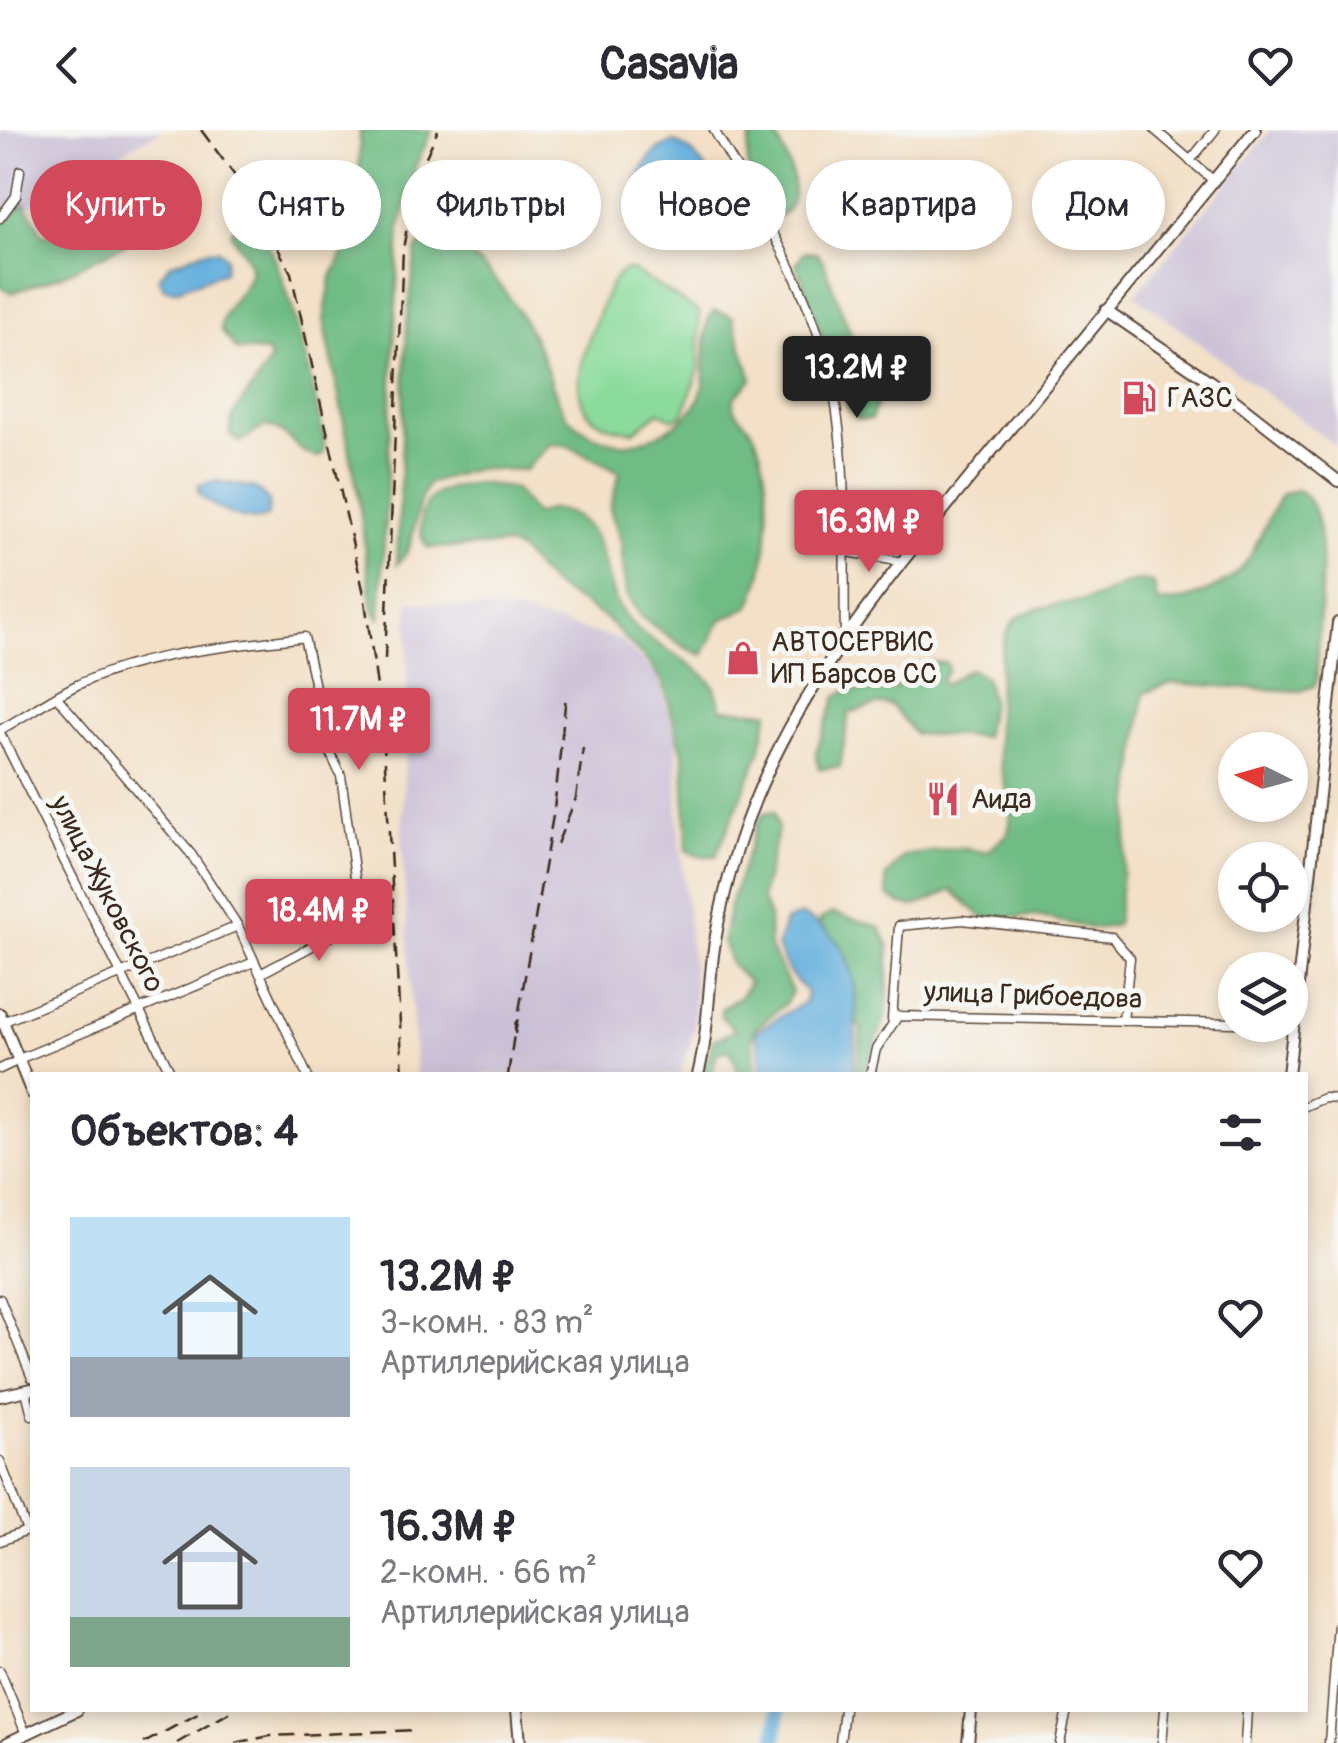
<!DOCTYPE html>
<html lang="ru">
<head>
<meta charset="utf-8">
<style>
	body { margin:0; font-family:Pangolin,sans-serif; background:#f7f7f7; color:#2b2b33; height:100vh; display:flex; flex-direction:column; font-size:38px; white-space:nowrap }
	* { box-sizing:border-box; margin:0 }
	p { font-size:32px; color:#7c7c81 }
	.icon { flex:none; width:55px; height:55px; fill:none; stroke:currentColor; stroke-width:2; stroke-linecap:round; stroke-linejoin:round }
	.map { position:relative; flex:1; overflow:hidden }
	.details { position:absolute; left:30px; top:942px; width:1278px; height:640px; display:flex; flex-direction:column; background:#fff; border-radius:0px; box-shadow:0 5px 15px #0003 }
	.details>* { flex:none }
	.hud { position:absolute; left:30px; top:30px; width:1280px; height:90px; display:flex; gap:20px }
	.needle { width:65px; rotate:275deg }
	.fabs { position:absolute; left:1218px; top:602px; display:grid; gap:20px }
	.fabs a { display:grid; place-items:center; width:90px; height:90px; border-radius:50%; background:#fff; box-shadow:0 5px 15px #0003; font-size:50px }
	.price { position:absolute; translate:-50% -85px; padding:0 22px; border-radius:10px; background:#d1495b; color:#fff; font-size:32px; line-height:65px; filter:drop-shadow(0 2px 5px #0008) }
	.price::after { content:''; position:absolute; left:50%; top:60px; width:30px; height:22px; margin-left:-15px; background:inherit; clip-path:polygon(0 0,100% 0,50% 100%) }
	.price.current { background:#222; color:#fff }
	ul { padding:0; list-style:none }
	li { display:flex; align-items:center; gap:30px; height:250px; padding:0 40px }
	li span { display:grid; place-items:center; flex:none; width:280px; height:200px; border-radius:0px; color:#555 }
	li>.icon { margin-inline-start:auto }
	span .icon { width:120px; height:120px; fill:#fffc; stroke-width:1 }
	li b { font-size:42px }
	h2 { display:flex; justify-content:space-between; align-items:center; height:120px; padding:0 40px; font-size:42px }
	.chip { padding:0 35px; border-radius:45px; background:#fff; box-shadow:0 5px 15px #0003; font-size:35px; line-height:90px }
	.chip.current { background:#d1495b; color:#fff }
	header { display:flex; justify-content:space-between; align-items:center; height:130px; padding:0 40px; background:#fff; font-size:45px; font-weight:700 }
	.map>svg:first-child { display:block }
	.industrial { fill:#cabfd6 }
	.green { fill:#8bdc9c; stroke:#63835d; stroke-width:2.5 }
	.forest { fill:#70bc84; stroke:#567351; stroke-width:2.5 }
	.water { fill:#65b0de; stroke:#506d7e; stroke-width:2.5 }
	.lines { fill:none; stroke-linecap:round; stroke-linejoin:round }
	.river { stroke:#65b0de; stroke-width:14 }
	.street-casing { stroke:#574537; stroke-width:11 }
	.secondary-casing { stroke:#574537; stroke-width:14 }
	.street { stroke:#fff; stroke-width:8 }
	.secondary { stroke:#fff; stroke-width:10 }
	.rail { stroke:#3b2a1e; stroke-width:2.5; stroke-dasharray:15 8; stroke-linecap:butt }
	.labels { text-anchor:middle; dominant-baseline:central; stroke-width:10; stroke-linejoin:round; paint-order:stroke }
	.poi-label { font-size:28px; fill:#3b2a1e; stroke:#f6f6f2; text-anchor:start }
	.street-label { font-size:28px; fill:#3b2a1e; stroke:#f6f6f2 }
</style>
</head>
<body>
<header><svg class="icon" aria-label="back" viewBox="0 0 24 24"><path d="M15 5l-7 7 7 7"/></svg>Casavia<svg class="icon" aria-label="heart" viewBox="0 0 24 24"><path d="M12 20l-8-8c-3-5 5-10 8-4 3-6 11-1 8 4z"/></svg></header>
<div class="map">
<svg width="1338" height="1613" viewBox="0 0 1338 1613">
	<rect width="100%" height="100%" fill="#f6f6f2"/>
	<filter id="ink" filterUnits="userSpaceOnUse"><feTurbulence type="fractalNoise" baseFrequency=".01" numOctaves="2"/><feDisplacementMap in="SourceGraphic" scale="20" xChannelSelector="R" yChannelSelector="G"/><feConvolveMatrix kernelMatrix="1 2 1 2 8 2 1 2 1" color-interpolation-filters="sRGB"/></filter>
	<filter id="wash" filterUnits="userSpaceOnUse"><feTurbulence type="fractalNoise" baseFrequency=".0048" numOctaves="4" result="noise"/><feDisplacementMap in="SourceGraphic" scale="40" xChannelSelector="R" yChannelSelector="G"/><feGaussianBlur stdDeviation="2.25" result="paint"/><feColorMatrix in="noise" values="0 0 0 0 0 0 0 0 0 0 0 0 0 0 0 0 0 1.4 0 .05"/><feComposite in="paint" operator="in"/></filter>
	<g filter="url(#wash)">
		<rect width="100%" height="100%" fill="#f3e0c7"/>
		<!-- industrial -->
		<path class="industrial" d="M 0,0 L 161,0 L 0,93 Z
			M 1271,0 L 1338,0 L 1337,317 L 1135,165 Z
			M 409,471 L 514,482 L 621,510 L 658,547 L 677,609 L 678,691 L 693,843 L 695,898 L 680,945 L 416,945 L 402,715 Z"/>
		<!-- green -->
		<path class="green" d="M 624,140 L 632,140 L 699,182 L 699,239 L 683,285 L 673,289 L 659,282 L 634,301 C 557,295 578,237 597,188 C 604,170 608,152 624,140 Z"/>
		<!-- forest -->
		<path class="forest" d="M 360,0 L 432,0 L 416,35 L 400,96 L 380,488 L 373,480 L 358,363 L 324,190 L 331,149 L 358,93 Z
			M 759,0 L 773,1 C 786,23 811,74 775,88 C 748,71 743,35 751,7 Z
			M 25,73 L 43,105 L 133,88 L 141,92 L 143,105 L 62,145 L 12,163 L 0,157 L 0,97 Z
			M 241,84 C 281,93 314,268 324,308 L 324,323 L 318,327 C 296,325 289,298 265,296 L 240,312 L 230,305 C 229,275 260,257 270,229 L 267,222 L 237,220 L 221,200 C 222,168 260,156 248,130 C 244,120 235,113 231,103 Z
			M 425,110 C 478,106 523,184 542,226 C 550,246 554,266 566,285 C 578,299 601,311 620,313 C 646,316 694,290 701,264 C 708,239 701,212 709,187 L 714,181 L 732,186 L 752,249 L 734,268 L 734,277 C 739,289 751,295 756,308 C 773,355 772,431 750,476 L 720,491 L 703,525 L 684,517 L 640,486 L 626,464 L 621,411 L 610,379 L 620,342 L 566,315 L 550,314 L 525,340 L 475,339 L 429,353 C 411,377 419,417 397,434 L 407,193 L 416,121 Z
			M 804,122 L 816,123 L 823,131 L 877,273 L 871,289 L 858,289 L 848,278 L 796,134 Z
			M 481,353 L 514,359 L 535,385 L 550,379 C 610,385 599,445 620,479 C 639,511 685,524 710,551 C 718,559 717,569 722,579 L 769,582 L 760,622 L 716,726 L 698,726 L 687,721 L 684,627 L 663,552 L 651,535 L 605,488 L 550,454 L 519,420 L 506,415 L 428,418 C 421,410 421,405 421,395 C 422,359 450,357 481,353 Z
			M 1296,360 C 1338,373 1315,505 1317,549 L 1314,556 L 1300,561 L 1172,553 L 1144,563 L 1116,795 L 1095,799 L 1037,786 L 983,788 L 952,760 C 927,770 912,787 888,765 L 886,747 L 904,726 L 959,718 L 986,722 L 1007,705 C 1016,681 1005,661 1001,637 C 995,610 997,588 998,561 C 1003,486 1006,481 1082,471 C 1108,468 1129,443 1154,454 L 1157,472 C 1179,476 1221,458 1238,442 C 1254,427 1268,385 1282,364 Z
			M 930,532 L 946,533 L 948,540 L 941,551 L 944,555 L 969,539 L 985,547 L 991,571 L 984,607 L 915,604 L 891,575 L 879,574 L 849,583 L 840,637 L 819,639 L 816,622 L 836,567 C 853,554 873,564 891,559 C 909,555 914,540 930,532 Z
			M 774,682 L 778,699 L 761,768 L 769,787 L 770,818 L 792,862 L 785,874 L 754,899 L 752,914 L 757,945 L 740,945 L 730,920 L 717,923 L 712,945 L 702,945 L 713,910 L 735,901 L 721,886 L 721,879 L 741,866 L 749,853 L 730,833 L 723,810 L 729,778 L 757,694 L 764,684 Z
			M 832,783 L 880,797 L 889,817 L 887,882 L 864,945 L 857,945 L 861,897 L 849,889 L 821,800 L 820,790 Z"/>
		<!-- water -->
		<path class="water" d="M 675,12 L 693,23 L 722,61 L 721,84 L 706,86 L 696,98 L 651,83 L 635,70 C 635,46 649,18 675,12 Z
			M 207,120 L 218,120 L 226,127 L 224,142 L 175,160 L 164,158 L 159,148 L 170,134 Z
			M 215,351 L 255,358 L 269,371 L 268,386 C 250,397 210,378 198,362 L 199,355 Z
			M 801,785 C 872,816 854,883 854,945 L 763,945 L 756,901 L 805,872 L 807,862 L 790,844 L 777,817 L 785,792 Z"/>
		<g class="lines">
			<!-- river -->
			<path class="river" d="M 775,1613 L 779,1580"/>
		</g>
	</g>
	<g filter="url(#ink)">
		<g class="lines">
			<!-- street casing -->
			<g class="street-casing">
				<path id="street" d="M 714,0 C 757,74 804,148 827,233 C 850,320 843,416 845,506
					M 1155,0 L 1214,51
					M 1190,31 L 1215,0
					M 0,88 L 16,66 L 20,41
					M 843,421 L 902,432
					M 57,567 L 191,724 L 238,796 L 307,945
					M 0,600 C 25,586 49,569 75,556 C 144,522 228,517 304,507 L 329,620 L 341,646 L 361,790 L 260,844
					M 0,603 L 172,945
					M 892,889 L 899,796 L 962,790 L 1112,807 L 1130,828 L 1123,891
					M 0,893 L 238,796
					M 19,929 L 254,832
					M 0,939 L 19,930
					M 870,945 L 876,919 L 898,886 L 1235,893
					M 1305,976 L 1324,968 L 1338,969
					M 0,1169 L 32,1248
					M 26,1261 L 32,1285
					M 0,1331 L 27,1401
					M 0,1411 L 32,1399
					M 0,1541 L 26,1604
					M 840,1613 L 844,1580
					M 1060,1613 L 1067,1580
					M 1162,1613 L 1165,1580
					M 1245,1613 L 1247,1580
					M 1329,1613 L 1338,1494"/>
			</g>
			<!-- secondary casing -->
			<g class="secondary-casing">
				<path id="secondary" d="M 1106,180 L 1211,252 L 1338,351
					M 0,884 L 32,963
					M 698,945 C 708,905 708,866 713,825 C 719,780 731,735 746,693 C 797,555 890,446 981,334 C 1072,222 1164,111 1255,0
					M 1288,945 L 1338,493
					M 0,1266 L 32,1259
					M 517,1580 L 520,1613
					M 7,1613 L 77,1580
					M 968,1613 L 971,1580"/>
			</g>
			<!-- street -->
			<use href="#street" class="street"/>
			<!-- secondary -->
			<use href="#secondary" class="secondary"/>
			<!-- rail -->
			<path class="rail" d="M 201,0 L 250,66 L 291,143 L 364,464 L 383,599 L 403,945
				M 385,529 L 403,119 L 416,49 L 438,0
				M 557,714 L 576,668 L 583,618
				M 515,904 L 554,680 L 566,566
				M 508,945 L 516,891
				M 144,1613 L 205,1580
				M 177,1613 L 234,1580
				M 235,1613 L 270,1606 L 417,1600"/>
		</g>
	</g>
	<!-- icons -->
	<defs>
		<g id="fuel-bare" transform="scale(2.7)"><path d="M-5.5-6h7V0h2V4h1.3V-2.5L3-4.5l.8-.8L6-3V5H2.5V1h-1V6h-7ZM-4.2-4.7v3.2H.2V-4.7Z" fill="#d1495b" stroke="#f6f6f2" stroke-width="2.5" paint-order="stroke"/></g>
		<g id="shop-bare" transform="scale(2.7)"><path d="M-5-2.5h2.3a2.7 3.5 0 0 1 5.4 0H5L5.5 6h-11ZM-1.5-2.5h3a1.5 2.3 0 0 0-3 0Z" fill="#d1495b" stroke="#f6f6f2" stroke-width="2.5" paint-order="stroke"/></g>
		<g id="restaurant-bare" transform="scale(2.7)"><path d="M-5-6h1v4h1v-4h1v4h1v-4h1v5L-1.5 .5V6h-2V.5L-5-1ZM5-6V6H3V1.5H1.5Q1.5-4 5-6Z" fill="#d1495b" stroke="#f6f6f2" stroke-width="2.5" paint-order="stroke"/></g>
	</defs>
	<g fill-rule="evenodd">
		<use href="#fuel-bare" x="1139" y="268"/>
		<use href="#shop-bare" x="743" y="528"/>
		<use href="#restaurant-bare" x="943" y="669"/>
	</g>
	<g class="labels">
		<!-- poi labels -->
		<g class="poi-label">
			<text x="1167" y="268">ГАЗС</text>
			<text x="771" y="512">АВТОСЕРВИС<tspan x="771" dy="32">ИП Барсов СС</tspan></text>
			<text x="971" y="669">Аида</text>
		</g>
		<!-- street labels -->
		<g class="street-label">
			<text transform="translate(107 764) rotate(63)">улица Жуковского</text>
			<text transform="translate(1033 866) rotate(2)">улица Грибоедова</text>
		</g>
	</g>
</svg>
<div class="fabs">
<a><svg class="needle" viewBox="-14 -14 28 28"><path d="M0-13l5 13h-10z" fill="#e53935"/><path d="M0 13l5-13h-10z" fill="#7c7c81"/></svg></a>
<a><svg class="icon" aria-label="locate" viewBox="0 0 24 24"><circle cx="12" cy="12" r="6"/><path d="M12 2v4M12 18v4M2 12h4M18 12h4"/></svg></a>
<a><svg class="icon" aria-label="layers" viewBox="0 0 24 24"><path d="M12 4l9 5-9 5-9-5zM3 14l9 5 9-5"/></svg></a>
</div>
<b class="price current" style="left:857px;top:291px">13.2M ₽</b>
<b class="price" style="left:869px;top:445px">16.3M ₽</b>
<b class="price" style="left:359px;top:643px">11.7M ₽</b>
<b class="price" style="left:319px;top:834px">18.4M ₽</b>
<div class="hud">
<a class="chip current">Купить</a>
<a class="chip">Снять</a>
<a class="chip">Фильтры</a>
<a class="chip">Новое</a>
<a class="chip">Квартира</a>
<a class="chip">Дом</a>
</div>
<section class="details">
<h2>Объектов: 4<svg class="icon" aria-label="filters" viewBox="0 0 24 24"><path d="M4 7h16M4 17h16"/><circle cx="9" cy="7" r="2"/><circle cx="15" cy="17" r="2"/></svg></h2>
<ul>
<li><span style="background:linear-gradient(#bfe0f5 70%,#9aa5b1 0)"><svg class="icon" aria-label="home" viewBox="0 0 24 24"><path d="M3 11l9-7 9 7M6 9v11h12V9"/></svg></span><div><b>13.2M ₽</b><p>3-комн. · 83 m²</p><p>Артиллерийская улица</p></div><svg class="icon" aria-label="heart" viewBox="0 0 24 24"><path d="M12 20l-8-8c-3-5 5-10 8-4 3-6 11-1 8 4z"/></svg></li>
<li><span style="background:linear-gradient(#c9d6e8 75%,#7fa58c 0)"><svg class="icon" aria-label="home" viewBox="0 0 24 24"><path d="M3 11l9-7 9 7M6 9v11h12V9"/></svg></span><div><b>16.3M ₽</b><p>2-комн. · 66 m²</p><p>Артиллерийская улица</p></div><svg class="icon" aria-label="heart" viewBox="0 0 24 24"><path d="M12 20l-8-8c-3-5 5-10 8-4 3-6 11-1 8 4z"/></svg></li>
</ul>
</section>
</div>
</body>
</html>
